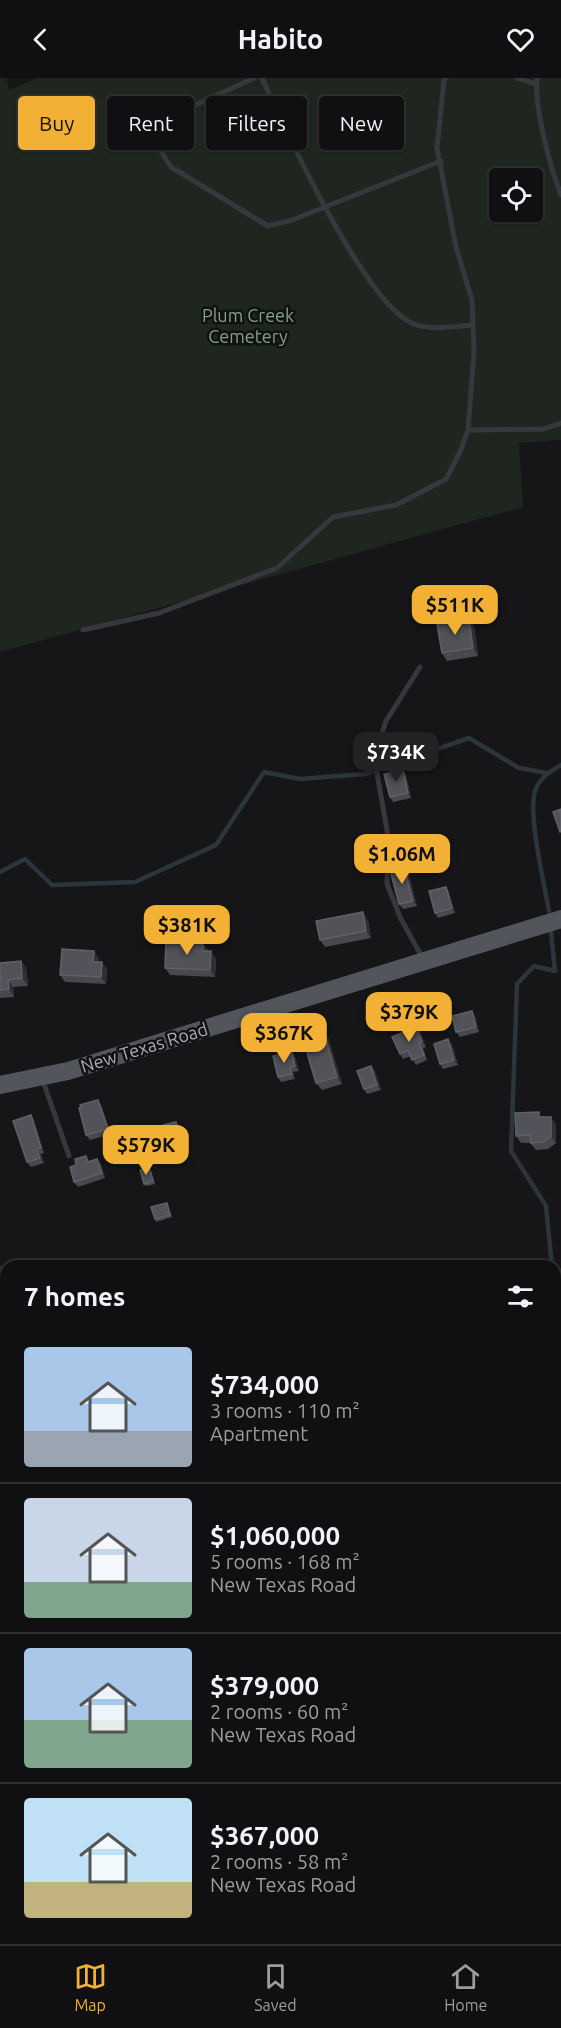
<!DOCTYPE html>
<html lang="en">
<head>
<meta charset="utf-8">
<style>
	body { margin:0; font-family:Ubuntu,sans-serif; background:#19191b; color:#f1f3f6; height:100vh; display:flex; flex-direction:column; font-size:22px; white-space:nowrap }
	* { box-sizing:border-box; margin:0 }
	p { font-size:20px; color:#9c9d9f }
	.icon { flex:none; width:33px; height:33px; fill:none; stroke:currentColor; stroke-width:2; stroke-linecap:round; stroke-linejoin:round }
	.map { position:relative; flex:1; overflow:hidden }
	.panel { position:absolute; left:0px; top:1182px; width:561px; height:684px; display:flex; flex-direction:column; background:#101012; border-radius:18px 18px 0 0; box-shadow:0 2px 4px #0004,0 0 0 2px #303032 }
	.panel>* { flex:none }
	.hud { position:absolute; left:18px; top:18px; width:525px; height:54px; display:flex; gap:12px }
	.fabs { position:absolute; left:489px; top:90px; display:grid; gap:12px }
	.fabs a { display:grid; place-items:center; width:54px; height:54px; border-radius:6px; background:#101012; box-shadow:0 2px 4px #0004,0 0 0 2px #303032; font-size:30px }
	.price { position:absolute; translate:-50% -51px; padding:0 14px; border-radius:12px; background:#f2b134; color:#111; font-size:20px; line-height:39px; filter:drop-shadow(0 2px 3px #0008) }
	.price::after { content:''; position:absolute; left:50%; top:36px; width:18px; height:14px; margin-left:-9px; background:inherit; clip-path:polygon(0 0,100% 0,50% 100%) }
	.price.on { background:#222; color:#fff }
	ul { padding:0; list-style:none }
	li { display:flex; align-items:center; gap:18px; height:150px; padding:0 24px }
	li+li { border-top:2px solid #303032 }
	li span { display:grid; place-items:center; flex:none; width:168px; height:120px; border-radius:6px; color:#555 }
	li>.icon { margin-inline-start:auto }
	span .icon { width:72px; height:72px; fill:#fffc; stroke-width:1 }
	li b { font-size:26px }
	h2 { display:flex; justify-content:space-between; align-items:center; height:72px; padding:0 24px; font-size:26px }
	.chip { padding:0 21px; border-radius:6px; background:#101012; box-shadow:0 2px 4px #0004,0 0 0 2px #303032; font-size:21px; line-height:54px }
	.chip.on { background:#f2b134; color:#111 }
	header { display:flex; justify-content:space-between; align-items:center; height:78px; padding:0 24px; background:#101012; font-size:27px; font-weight:700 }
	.tabs { display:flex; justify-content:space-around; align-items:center; height:84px; border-top:2px solid #303032; background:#101012; font-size:16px; color:#9c9d9f }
	.tabs a { display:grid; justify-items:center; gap:3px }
	.tabs .on { color:#f2b134 }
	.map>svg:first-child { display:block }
	.green { fill:#1e261f; fill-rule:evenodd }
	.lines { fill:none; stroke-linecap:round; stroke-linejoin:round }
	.stream { stroke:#2c353c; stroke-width:4.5 }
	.service { stroke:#37383d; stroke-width:5 }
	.minor { stroke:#37383d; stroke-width:10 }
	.primary { stroke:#53555c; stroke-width:18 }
	.wall { fill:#47494d }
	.shaded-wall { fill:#2f3033 }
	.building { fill:#525359; stroke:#5f6168; stroke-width:1.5 }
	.labels { text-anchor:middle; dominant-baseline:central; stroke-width:5; stroke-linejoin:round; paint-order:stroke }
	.park-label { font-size:18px; fill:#7fa381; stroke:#111113 }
	.street-label { font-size:18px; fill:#a8adb8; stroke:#111113 }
</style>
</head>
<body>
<header><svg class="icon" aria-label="back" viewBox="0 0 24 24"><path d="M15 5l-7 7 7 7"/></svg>Habito<svg class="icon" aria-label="heart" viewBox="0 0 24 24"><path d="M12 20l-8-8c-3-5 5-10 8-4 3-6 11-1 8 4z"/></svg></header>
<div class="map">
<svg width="561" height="1866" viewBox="0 0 561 1866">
	<rect width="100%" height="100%" fill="#161618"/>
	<!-- green -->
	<path class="green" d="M 0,0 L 7,0 L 9,12 L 37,0 L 561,0 L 561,362 L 519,365 L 523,429 L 0,574 ZM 500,100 L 532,100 L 532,134 L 500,134 Z"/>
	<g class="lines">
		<!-- stream -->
		<path class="stream" d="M 0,794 L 25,781 L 52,807 L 135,804 L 216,767 L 264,694 L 300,701 L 365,696 L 469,660 L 519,690 L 547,695
			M 549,833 C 544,805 528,737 535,713 C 539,700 551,693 561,687
			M 551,854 L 555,893 L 534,888 L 517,906 L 511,1073 L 546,1128 L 552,1188
			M 555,1194 L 561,1207"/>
		<!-- service -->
		<path class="service" d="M 254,0 L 174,37 L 155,64 L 171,89 L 268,148 L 292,142 L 441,83
			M 262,0 C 285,51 365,227 414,246 C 432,253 454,248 473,247
			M 517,0 L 536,6
			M 537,0 C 534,30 550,88 561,117
			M 468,352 L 544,351 L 561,345
			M 83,552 L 159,535 L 277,490 L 333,439 L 396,427 L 446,401 L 460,374 L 468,352 L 474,274 L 472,222 L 456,169 L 437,70 L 444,2 L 446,0
			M 420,589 L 386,643 L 374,678 L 388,758 L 387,806 L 400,839 L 423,881
			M 43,1003 L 69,1078"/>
		<!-- minor -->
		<path class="minor" d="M 0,1530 L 6,1529"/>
		<!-- primary -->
		<path class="primary" d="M 0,1007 L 68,993 L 561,841"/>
	</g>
	<!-- wall -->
	<path class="wall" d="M 469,541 L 474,548 L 478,578 L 447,583 L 442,575 Z
		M 406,697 L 411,720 L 393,724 L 390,719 Z
		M 404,788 L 408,793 L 417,828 L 403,831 L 399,826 Z
		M 446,809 L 449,814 L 455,835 L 438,840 L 435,835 Z
		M 368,842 L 371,860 L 325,869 L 320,862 Z
		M 208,872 L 216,881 L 215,899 L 170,897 L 165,890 Z
		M 99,880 L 99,884 L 107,891 L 106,906 L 65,904 L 60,897 Z
		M 21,883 L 26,890 L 28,908 L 13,909 L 14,919 L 0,920 L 0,885 Z
		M 475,938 L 479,954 L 460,959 L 456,954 Z
		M 416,949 L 420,954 L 426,969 L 423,970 L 427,982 L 416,987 L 411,978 L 403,981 L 400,976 Z
		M 323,951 L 328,959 L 342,1006 L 322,1012 L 316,1005 Z
		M 452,966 L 458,987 L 443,991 L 440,986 Z
		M 295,979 L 299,993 L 293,994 L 295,1001 L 281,1004 L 278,999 Z
		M 371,988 L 375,993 L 381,1012 L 367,1016 L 364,1011 Z
		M 101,1027 L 111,1056 L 90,1062 L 86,1057 Z
		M 31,1037 L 34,1042 L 44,1075 L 41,1076 L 44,1085 L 31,1089 L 27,1084 Z
		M 543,1039 L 556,1046 L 556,1065 L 548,1071 L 536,1072 L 530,1065 L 521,1065 L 516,1058 Z
		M 180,1049 L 183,1065 L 151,1072 L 147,1067 Z
		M 97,1081 L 101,1086 L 105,1100 L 78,1109 L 74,1104 L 89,1084 Z
		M 149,1089 L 151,1092 L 155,1106 L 146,1108 L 144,1106 Z
		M 167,1125 L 168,1127 L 172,1139 L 156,1144 L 155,1141 Z"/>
	<!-- shaded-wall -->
	<path class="shaded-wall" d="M 469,541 L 474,548 L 478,578 L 473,570 Z
		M 403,692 L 406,697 L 411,720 L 408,715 Z
		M 404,788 L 408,793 L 417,828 L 413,823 Z
		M 446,809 L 449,814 L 455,835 L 452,830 Z
		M 363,834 L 368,842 L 371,860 L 366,853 Z
		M 203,865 L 208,872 L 208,880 L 203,873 Z
		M 94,873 L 99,880 L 99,891 L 93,884 Z
		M 211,873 L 216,881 L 215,899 L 210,892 Z
		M 21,883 L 26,890 L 28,908 L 22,900 Z
		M 102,884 L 107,891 L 106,906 L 101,899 Z
		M 8,902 L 13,909 L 14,919 L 9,911 Z
		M 472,933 L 475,938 L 479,954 L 476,949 Z
		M 416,949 L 420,954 L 426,969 L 422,964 Z
		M 323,951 L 328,959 L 342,1006 L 337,999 Z
		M 448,961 L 452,966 L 458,987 L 454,982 Z
		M 292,974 L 295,979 L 299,993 L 295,988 Z
		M 371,988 L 375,993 L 381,1012 L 377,1007 Z
		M 290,989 L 293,994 L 295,1001 L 292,996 Z
		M 98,1022 L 101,1027 L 111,1056 L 108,1051 Z
		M 31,1037 L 34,1042 L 44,1075 L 41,1070 Z
		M 551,1039 L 556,1046 L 556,1065 L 551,1058 Z
		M 176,1044 L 180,1049 L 183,1065 L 180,1060 Z
		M 37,1071 L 41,1076 L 44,1085 L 40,1080 Z
		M 97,1081 L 101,1086 L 105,1100 L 102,1095 Z
		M 0,1187 L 2,1189 L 0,1205 Z"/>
	<!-- building -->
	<path class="building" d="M 469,541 L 473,570 L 442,575 L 437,546 Z
		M 403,692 L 408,715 L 390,719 L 384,696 Z
		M 561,731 L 561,753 L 560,754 L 553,734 Z
		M 404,788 L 413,823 L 399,826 L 390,792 Z
		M 446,809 L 452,830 L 435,835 L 429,813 Z
		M 363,834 L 366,853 L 320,862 L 316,843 Z
		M 166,864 L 203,865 L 203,873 L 211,873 L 210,892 L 165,890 Z
		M 62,871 L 94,873 L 93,884 L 102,884 L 101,899 L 60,897 Z
		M 21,883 L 22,900 L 8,902 L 9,911 L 0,912 L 0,885 Z
		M 472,933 L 476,949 L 456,954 L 452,938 Z
		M 416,949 L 422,964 L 419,965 L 424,977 L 412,982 L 408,972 L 400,976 L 392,959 Z
		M 323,951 L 337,999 L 316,1005 L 302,958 Z
		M 448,961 L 454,982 L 440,986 L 434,966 Z
		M 292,974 L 295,988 L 290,989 L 292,996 L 278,999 L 273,978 Z
		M 371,988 L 377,1007 L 364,1011 L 357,993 Z
		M 98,1022 L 108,1051 L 86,1057 L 79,1030 L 81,1029 L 80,1027 Z
		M 539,1034 L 539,1039 L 551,1039 L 551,1058 L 543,1064 L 531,1065 L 530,1057 L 516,1058 L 515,1035 Z
		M 31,1037 L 41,1070 L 37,1071 L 40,1080 L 27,1084 L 13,1043 Z
		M 176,1044 L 180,1060 L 147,1067 L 144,1052 Z
		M 86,1078 L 88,1084 L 97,1081 L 102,1095 L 74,1104 L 70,1089 L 76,1087 L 75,1081 Z
		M 149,1089 L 153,1103 L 144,1106 L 140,1092 Z
		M 167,1125 L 170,1137 L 155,1141 L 151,1129 Z
		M 6,1299 L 6,1330 L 5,1331 L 0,1319 L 0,1303 Z"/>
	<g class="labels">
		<!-- park labels -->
		<g class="park-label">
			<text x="248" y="237">Plum Creek<tspan x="248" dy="21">Cemetery</tspan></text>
		</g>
		<!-- street labels -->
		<g class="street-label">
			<text transform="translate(144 969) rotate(-17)">New Texas Road</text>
		</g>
	</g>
</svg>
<div class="fabs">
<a><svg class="icon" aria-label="locate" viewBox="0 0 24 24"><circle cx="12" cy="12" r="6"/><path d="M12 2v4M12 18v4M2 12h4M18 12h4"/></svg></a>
</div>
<b class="price" style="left:455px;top:558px">$511K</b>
<b class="price on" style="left:396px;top:705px">$734K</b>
<b class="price" style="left:402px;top:807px">$1.06M</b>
<b class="price" style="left:187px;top:878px">$381K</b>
<b class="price" style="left:409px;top:965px">$379K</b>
<b class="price" style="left:284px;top:986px">$367K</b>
<b class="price" style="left:146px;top:1098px">$579K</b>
<div class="hud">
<a class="chip on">Buy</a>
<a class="chip">Rent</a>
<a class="chip">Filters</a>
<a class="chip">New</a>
</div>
<section class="panel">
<h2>7 homes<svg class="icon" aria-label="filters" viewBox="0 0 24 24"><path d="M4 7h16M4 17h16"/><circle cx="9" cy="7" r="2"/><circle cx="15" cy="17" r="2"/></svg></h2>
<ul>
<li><span style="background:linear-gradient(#a9c7e8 70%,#9aa5b1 0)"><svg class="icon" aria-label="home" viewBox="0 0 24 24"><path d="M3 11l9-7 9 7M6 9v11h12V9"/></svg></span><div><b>$734,000</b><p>3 rooms · 110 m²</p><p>Apartment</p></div></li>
<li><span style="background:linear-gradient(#c9d6e8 70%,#7fa58c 0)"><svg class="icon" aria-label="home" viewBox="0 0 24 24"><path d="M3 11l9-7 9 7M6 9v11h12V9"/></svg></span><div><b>$1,060,000</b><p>5 rooms · 168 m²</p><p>New Texas Road</p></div></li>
<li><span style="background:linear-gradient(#a9c7e8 60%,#7fa58c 0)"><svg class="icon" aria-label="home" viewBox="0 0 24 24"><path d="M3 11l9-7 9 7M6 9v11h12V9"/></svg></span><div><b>$379,000</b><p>2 rooms · 60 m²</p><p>New Texas Road</p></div></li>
<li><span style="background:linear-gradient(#bfe0f5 70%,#c2b280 0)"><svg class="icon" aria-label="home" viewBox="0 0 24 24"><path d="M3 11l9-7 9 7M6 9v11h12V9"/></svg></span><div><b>$367,000</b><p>2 rooms · 58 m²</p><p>New Texas Road</p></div></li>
</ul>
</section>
</div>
<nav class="tabs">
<a class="on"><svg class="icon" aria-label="map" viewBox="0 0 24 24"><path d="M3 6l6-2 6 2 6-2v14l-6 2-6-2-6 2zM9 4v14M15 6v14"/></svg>Map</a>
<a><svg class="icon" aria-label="saved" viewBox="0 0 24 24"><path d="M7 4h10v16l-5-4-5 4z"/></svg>Saved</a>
<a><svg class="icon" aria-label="home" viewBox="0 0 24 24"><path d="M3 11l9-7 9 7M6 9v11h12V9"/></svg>Home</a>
</nav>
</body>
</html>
